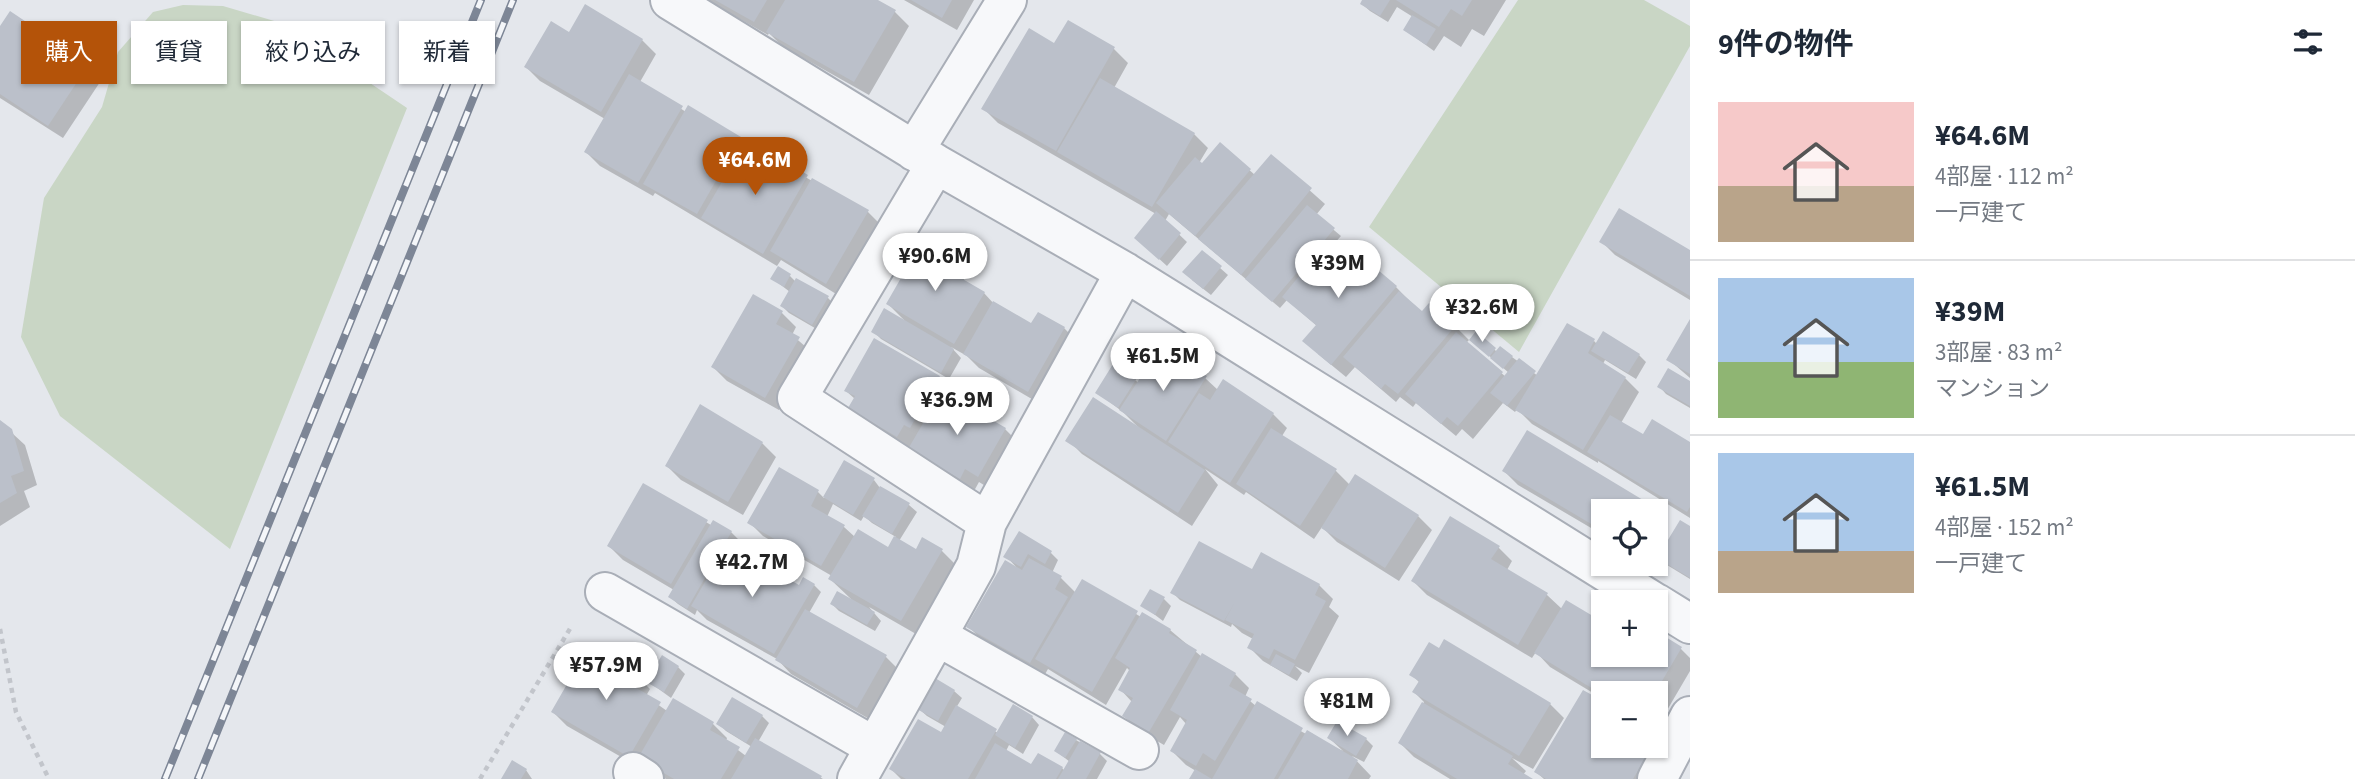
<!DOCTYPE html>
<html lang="ja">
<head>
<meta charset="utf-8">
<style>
	body { margin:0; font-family:"Source Sans 3","Noto Sans JP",sans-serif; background:#f2f2f3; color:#1f2937; height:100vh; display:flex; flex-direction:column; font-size:26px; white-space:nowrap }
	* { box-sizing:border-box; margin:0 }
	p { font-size:23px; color:#747a83 }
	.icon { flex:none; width:38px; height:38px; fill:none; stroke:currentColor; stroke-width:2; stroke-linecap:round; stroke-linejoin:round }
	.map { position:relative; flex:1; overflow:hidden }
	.details { display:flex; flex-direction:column; background:#fff; width:665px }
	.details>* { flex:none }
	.guide { position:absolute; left:21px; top:21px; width:665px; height:63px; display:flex; gap:14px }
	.buttons { position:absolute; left:1591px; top:499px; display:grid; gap:14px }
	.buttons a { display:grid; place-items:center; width:77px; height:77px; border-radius:0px; background:#fff; box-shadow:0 2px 5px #0004; font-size:35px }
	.price { position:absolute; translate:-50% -60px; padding:0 16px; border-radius:24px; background:#fff; color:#222; font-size:23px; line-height:46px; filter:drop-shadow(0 2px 4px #0008) }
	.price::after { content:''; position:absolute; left:50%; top:42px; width:21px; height:16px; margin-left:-10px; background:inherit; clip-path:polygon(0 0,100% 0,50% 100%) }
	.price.on { background:#b45309; color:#fff }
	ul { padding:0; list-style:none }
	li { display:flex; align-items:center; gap:21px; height:175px; padding:0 28px }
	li+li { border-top:2px solid #e0e1e3 }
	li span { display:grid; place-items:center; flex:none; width:196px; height:140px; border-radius:0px; color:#555 }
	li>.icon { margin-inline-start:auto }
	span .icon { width:84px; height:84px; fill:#fffc; stroke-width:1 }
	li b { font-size:30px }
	h2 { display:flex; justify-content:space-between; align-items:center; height:84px; padding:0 28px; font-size:30px }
	.tag { padding:0 24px; border-radius:0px; background:#fff; box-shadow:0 2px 5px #0004; font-size:24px; line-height:63px }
	.tag.on { background:#b45309; color:#fff }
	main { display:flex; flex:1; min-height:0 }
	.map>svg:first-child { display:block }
	.green { fill:#c9d6c5 }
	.shadow { fill:#0003; fill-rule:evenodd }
	.building { fill:#bbc0ca }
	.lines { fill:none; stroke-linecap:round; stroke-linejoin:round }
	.minor-casing { stroke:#a9aeb7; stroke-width:42 }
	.path { stroke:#c2c5cb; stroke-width:4.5; stroke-dasharray:5 5; stroke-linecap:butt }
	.minor { stroke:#f7f8fa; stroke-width:38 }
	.rail-casing { stroke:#7d8696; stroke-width:8 }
	.rail { stroke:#f4f6f9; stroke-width:5; stroke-dasharray:16; stroke-linecap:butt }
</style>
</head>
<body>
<main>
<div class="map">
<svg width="1690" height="779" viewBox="0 0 1690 779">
	<rect width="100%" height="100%" fill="#e4e7ec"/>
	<!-- green -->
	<path class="green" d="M 1518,0 L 1644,0 L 1690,26 L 1690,46 L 1519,352 L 1369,227 Z
		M 183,5 L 223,6 L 281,23 L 407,108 L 230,549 L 60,416 L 21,337 L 44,198 L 102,107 L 118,52 L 153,12 Z"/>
	<!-- shadow -->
	<path class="shadow" d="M 707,0 L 875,0 L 895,12 L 909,26 L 869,95 L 782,46 L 769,33 L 768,35 Z
		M 904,0 L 974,0 L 957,30 Z
		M 1364,0 L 1506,0 L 1484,36 L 1472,29 L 1461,47 L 1444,36 L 1434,51 L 1405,30 L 1413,17 L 1397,7 L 1388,22 L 1370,11 L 1362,4 Z
		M 10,14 L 88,65 L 102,79 L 63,138 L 0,98 L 0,29 Z
		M 1068,22 L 1114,49 L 1128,63 L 1114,88 L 1194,134 L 1208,148 L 1199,163 L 1203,165 L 1221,145 L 1255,175 L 1271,156 L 1325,204 L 1316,215 L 1341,236 L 1325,254 L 1339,266 L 1353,251 L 1396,287 L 1422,314 L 1455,326 L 1469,340 L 1466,343 L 1506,377 L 1509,373 L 1479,347 L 1477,333 L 1497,352 L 1512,357 L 1538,376 L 1594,341 L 1597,344 L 1639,355 L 1646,362 L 1636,379 L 1605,360 L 1603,364 L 1625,378 L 1639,392 L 1621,423 L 1643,437 L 1653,421 L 1690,444 L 1690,518 L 1598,461 L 1598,463 L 1532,424 L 1517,409 L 1515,412 L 1503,403 L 1473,439 L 1462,429 L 1456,436 L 1416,403 L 1413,407 L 1400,397 L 1396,402 L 1355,367 L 1346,377 L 1318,354 L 1317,326 L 1287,300 L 1280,308 L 1169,214 L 1165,221 L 1187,242 L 1167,266 L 1144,245 L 1156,214 L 998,123 L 984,109 L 1055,45 Z
		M 570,34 L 642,40 L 656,54 L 640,82 L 686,112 L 740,138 L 746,144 L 868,212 L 882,226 L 841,297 L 781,260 L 777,266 L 655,193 L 653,196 L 600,166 L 586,152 L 605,119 L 540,81 L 526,67 Z
		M 1620,210 L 1690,252 L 1690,300 L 1615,255 L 1601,241 Z
		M 925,240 L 954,258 L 968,272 L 963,281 L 984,293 L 995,305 L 1032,326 L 1064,328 L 1078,342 L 1042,405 L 979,368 L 967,356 L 951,347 L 961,358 L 949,379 L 881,339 L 873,331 L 904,320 L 888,304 Z
		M 1202,252 L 1228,275 L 1211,295 L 1192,280 Z
		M 790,276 L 796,282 L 797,280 L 828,298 L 835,305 L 820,331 L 789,313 L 782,306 L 790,292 L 773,279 Z
		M 754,297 L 782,313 L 796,327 L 792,335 L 813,353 L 779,410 L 727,381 L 713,367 Z
		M 1690,322 L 1690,378 L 1668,359 Z
		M 1114,366 L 1139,383 L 1205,378 L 1218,390 L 1273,414 L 1287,428 L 1282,436 L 1336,471 L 1350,485 L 1418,516 L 1432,530 L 1399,581 L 1337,542 L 1322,527 L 1314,539 L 1246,492 L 1244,495 L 1205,469 L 1218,485 L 1192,526 L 1082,454 L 1068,440 L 1138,427 L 1124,413 L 1097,392 Z
		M 1668,370 L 1690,383 L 1690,408 L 1666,394 L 1659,386 Z
		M 939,378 L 953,392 L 950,397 L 1005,429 L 1019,443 L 992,490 L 979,482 L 974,491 L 924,462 L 910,449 L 864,422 L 850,408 L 855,399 L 846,391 Z
		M 0,422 L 25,445 L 37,485 L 24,491 L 30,507 L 0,526 Z
		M 762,443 L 776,457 L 743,515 L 681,480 L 667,466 Z
		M 780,469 L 818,492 L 824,498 L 874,480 L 880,488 L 909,505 L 917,512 L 899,541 L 916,552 L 923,540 L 942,551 L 956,565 L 916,634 L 869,607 L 881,621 L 875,631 L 839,611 L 832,604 L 851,599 L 830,579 L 832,576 L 763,536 L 749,522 ZM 833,504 L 861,521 L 864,516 L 872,523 L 896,537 L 889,549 L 855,537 L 844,527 L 827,517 Z
		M 1504,471 L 1647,504 L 1654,511 L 1603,511 L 1603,535 L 1518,485 Z
		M 644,486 L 711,525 L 731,532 L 738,539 L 733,549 L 799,588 L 814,585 L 821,592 L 809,613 L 886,657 L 900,671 L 871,720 L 791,674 L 777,659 L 707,620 L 697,610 L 695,615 L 678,604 L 670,597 L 674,590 L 623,560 L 609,546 Z
		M 1656,513 L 1661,518 L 1656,527 Z
		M 1680,523 L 1690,529 L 1690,579 L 1667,565 L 1659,558 Z
		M 1019,534 L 1051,553 L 1058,560 L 1052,573 L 1061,578 L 1076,593 L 1082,581 L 1141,617 L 1170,630 L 1202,657 L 1203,656 L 1235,674 L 1249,688 L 1245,697 L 1256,706 L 1306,734 L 1343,751 L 1329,738 L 1366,739 L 1373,746 L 1364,762 L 1352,756 L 1371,776 L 1369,779 L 1191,779 L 1196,771 L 1186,765 L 1172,751 L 1187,725 L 1180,717 L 1164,745 L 1138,730 L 1124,716 L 1132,702 L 1120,689 L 1130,671 L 1127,668 L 1106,705 L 1048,669 L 1044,676 L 982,640 L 968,626 L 1017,568 L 1006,556 Z
		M 1498,547 L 1512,561 L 1507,570 L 1547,595 L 1562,609 L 1603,624 L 1603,654 L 1656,654 L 1656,633 L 1681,649 L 1690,658 L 1690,671 L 1656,729 L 1656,693 L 1603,693 L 1603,699 L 1550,667 L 1536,652 L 1532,658 L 1427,595 L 1413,581 Z
		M 1250,570 L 1319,585 L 1333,599 L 1329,607 L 1339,616 L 1309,673 L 1295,666 L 1302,673 L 1297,681 L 1263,661 L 1249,647 L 1253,639 L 1242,633 L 1232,624 L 1231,627 L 1180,600 L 1173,593 Z
		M 1164,599 L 1171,606 L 1163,621 L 1142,605 Z
		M 678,667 L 685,674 L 671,698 L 649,682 Z
		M 1411,674 L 1550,704 L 1564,718 L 1533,769 L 1512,758 L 1526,771 L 1523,775 L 1529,779 L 1450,779 L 1414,757 L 1400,743 L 1424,702 L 1414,692 L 1420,683 Z
		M 636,675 L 650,689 L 646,696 L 667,711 L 713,724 L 727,738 L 726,741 L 746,756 L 752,747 L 726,731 L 719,724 L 762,716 L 769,723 L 758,742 L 823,779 L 666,779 L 654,772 L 644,770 L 567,726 L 553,712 Z
		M 935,680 L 954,691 L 962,698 L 956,708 L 998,733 L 1032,717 L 1039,725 L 1023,754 L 1009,745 L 1006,751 L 1032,767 L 1062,768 L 1065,771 L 1070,762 L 1056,751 L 1076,740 L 1100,754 L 1107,761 L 1097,779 L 901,779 L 891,769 L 941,734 L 946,727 L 927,716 L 919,709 Z
		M 1603,704 L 1603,746 L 1656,746 L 1656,735 L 1658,736 L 1655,779 L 1544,779 L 1536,772 Z
		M 526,770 L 532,779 L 503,779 Z"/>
	<!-- building -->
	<path class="building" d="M 715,0 L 767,0 L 754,22 Z
		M 785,0 L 878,0 L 896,10 L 854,82 L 766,32 Z
		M 911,0 L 952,0 L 942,18 Z
		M 1362,0 L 1390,0 L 1380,16 L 1360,4 Z
		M 1396,0 L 1472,0 L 1462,16 L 1451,9 L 1439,27 Z
		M 585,4 L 643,39 L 601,112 L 524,67 L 551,21 L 569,32 Z
		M 10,11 L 89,64 L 48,126 L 0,94 L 0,26 Z
		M 1412,15 L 1436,29 L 1426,45 L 1403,30 Z
		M 1068,20 L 1115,47 L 1056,151 L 981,109 L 1029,28 L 1054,43 Z
		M 629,74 L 683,106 L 638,183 L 584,152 Z
		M 1100,78 L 1195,133 L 1152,207 L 1057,152 Z
		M 688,105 L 741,137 L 697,214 L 643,184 Z
		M 747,139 L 808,175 L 763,254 L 701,218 Z
		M 1220,142 L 1251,169 L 1195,236 L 1156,203 L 1195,157 L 1202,163 Z
		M 1271,154 L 1312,188 L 1241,275 L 1198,239 Z
		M 812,178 L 869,210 L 826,284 L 770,251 Z
		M 1307,205 L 1335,228 L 1272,302 L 1245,279 Z
		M 1619,208 L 1690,250 L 1690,296 L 1599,242 Z
		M 1156,211 L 1181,233 L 1159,260 L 1134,238 Z
		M 924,238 L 955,256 L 947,270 L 985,292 L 954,344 L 886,304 Z
		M 1352,248 L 1397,286 L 1331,365 L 1302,341 L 1316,325 L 1282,297 L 1321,249 L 1339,264 Z
		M 1202,250 L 1222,266 L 1203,289 L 1182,272 Z
		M 778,266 L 791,274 L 784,287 L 770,279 Z
		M 796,278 L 829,296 L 812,325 L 780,306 Z
		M 1399,291 L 1422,311 L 1429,303 L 1456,325 L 1398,394 L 1385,384 L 1381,389 L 1343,357 Z
		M 753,294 L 783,311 L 776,324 L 800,337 L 765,398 L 711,367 Z
		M 993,301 L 1031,323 L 1038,312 L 1065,327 L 1028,392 L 963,354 Z
		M 884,308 L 954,349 L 941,373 L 871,332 Z
		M 1690,319 L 1690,374 L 1666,360 Z
		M 1567,323 L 1595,339 L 1588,353 L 1626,377 L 1583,450 L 1515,410 Z
		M 1476,331 L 1496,348 L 1489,357 L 1469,340 Z
		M 1603,331 L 1640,354 L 1628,373 L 1591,351 Z
		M 1456,332 L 1503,372 L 1458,426 L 1447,417 L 1441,424 L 1405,394 Z
		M 874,338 L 940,376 L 910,428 L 904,425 L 897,437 L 848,408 L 855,396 L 844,391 Z
		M 1161,346 L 1207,376 L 1166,441 L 1119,410 Z
		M 1500,346 L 1513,356 L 1503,369 L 1490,358 Z
		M 1519,358 L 1536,371 L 1507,406 L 1490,393 Z
		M 1113,364 L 1137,378 L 1118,408 L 1095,393 Z
		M 1668,368 L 1690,381 L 1690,406 L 1657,387 Z
		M 1223,379 L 1274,413 L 1230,483 L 1168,442 L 1199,393 L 1210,400 Z
		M 942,391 L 1006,428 L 978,477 L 965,469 L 960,479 L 908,449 Z
		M 1093,397 L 1205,470 L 1178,513 L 1065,441 Z
		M 700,404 L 763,442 L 728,502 L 665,466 Z
		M 1610,415 L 1643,434 L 1652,419 L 1690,442 L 1690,507 L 1687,512 L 1587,452 Z
		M 0,420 L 12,429 L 24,471 L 11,476 L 17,493 L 0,503 Z
		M 1271,428 L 1337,469 L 1300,526 L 1236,484 Z
		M 1527,430 L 1648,503 L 1643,511 L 1603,511 L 1603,531 L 1502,471 Z
		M 844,460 L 875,478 L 853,515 L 823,497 Z
		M 779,467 L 819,490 L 811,506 L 845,525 L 821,566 L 747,523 Z
		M 1355,474 L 1419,515 L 1385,568 L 1321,528 Z
		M 643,483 L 708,520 L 671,584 L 607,546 Z
		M 880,486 L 910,503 L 892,534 L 862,516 Z
		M 1450,516 L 1500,546 L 1491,559 L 1548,593 L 1518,645 L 1411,581 Z
		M 713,520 L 732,531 L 687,609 L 668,597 Z
		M 1680,520 L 1690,526 L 1690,578 L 1657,558 Z
		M 858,529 L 888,547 L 894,536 L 916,549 L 922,537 L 943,549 L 901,621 L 828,579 Z
		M 1019,531 L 1052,551 L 1045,564 L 1028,554 L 1021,567 L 1003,557 Z
		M 1199,541 L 1252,569 L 1261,552 L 1320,584 L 1315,595 L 1326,601 L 1295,660 L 1274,649 L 1269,659 L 1247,648 L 1254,634 L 1225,620 L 1235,602 L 1224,621 L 1170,593 Z
		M 727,544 L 799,585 L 803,577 L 815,584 L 774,654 L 691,606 Z
		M 1029,558 L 1062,576 L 1055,589 L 1068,597 L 1030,663 L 966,627 L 1005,560 L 1022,570 Z
		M 1082,579 L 1138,611 L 1092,692 L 1035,659 Z
		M 1150,589 L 1165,597 L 1155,615 L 1140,606 Z
		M 837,591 L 875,612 L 867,625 L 830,604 Z
		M 1566,600 L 1603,622 L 1603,654 L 1656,654 L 1656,631 L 1682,647 L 1655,693 L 1603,695 L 1534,653 Z
		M 805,609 L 887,655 L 857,708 L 775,660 Z
		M 1142,612 L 1171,629 L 1169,633 L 1197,650 L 1149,732 L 1122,716 L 1133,698 L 1118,690 L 1130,668 L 1115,658 Z
		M 1444,639 L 1551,703 L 1519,756 L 1412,692 L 1419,681 L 1409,675 L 1429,642 L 1439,648 Z
		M 589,646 L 637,674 L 631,685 L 661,702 L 629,757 L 551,712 Z
		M 1202,653 L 1236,673 L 1229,686 L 1252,699 L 1215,761 L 1203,753 L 1196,766 L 1170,751 L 1187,720 L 1170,710 Z
		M 1276,654 L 1295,664 L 1289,675 L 1270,665 Z
		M 662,655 L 679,666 L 664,692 L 646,682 Z
		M 935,678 L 955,690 L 938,721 L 917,709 Z
		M 1583,690 L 1603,701 L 1603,746 L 1653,746 L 1633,779 L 1546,779 L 1534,772 Z
		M 732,697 L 763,715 L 746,743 L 716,724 Z
		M 673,698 L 714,722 L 710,730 L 740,747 L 721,779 L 674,779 L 638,758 Z
		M 1257,701 L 1303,728 L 1274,779 L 1189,779 L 1195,769 L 1212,779 Z
		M 1422,702 L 1513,756 L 1508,764 L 1533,779 L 1457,779 L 1398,743 Z
		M 1013,704 L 1033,716 L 1015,748 L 995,735 Z
		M 956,705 L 997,729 L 968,779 L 906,779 L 889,769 L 918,719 L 941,732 Z
		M 1337,721 L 1367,738 L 1356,756 L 1327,738 Z
		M 1307,730 L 1358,760 L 1348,779 L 1278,779 Z
		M 1065,732 L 1077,739 L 1065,758 L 1054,751 Z
		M 755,738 L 822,776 L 820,779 L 731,779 Z
		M 1080,741 L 1101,752 L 1086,779 L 1058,779 Z
		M 995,743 L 1031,764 L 1038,753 L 1063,767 L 1056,779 L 975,779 Z
		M 512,760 L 527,769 L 521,779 L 501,779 Z"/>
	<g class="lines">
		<!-- minor casing -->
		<g class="minor-casing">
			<path id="minor" d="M 670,0 L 936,164 L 1125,272 L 1654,602
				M 914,151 L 1007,0
				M 936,164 L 797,398 L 987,522
				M 605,592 L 875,747
				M 1656,603 L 1690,624
				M 937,636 L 1139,750
				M 633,772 L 644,779
				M 857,779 L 976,566 L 987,522 L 1125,272
				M 1657,779 L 1690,716"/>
		</g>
		<!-- path -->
		<path class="path" d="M 0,629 L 16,712 L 49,779
			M 480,779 L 571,627"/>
		<!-- minor -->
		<use href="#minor" class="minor"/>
		<!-- rail casing -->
		<g class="rail-casing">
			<path id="rail" d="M 165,779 L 481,0
				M 198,779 L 513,0"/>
		</g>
		<!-- rail -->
		<use href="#rail" class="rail"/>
	</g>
</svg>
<div class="buttons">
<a><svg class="icon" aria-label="locate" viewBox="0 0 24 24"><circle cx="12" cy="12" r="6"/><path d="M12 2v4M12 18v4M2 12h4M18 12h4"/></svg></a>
<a>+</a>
<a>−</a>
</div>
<b class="price on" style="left:755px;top:197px">¥64.6M</b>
<b class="price" style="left:935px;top:293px">¥90.6M</b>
<b class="price" style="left:1338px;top:300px">¥39M</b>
<b class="price" style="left:1482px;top:344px">¥32.6M</b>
<b class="price" style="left:1163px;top:393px">¥61.5M</b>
<b class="price" style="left:957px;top:437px">¥36.9M</b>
<b class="price" style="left:752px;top:599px">¥42.7M</b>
<b class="price" style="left:606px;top:702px">¥57.9M</b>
<b class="price" style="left:1347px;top:738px">¥81M</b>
<div class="guide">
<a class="tag on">購入</a>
<a class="tag">賃貸</a>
<a class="tag">絞り込み</a>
<a class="tag">新着</a>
</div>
</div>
<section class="details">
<h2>9件の物件<svg class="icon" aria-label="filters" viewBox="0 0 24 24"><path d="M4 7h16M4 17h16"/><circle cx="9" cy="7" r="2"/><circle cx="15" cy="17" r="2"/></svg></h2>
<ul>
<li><span style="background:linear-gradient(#f6c9c9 60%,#b9a48a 0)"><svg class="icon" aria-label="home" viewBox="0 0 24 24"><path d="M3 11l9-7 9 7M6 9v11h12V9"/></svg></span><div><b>¥64.6M</b><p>4部屋 · 112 m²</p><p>一戸建て</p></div></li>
<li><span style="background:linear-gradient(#a9c7e8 60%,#8fb573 0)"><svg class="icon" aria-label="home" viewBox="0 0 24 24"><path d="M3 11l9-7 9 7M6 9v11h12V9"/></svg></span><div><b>¥39M</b><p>3部屋 · 83 m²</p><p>マンション</p></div></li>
<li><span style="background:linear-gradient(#a9c7e8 70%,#b9a48a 0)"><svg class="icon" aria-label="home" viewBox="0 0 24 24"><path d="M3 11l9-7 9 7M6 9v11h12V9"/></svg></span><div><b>¥61.5M</b><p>4部屋 · 152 m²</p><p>一戸建て</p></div></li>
</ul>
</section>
</main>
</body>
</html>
